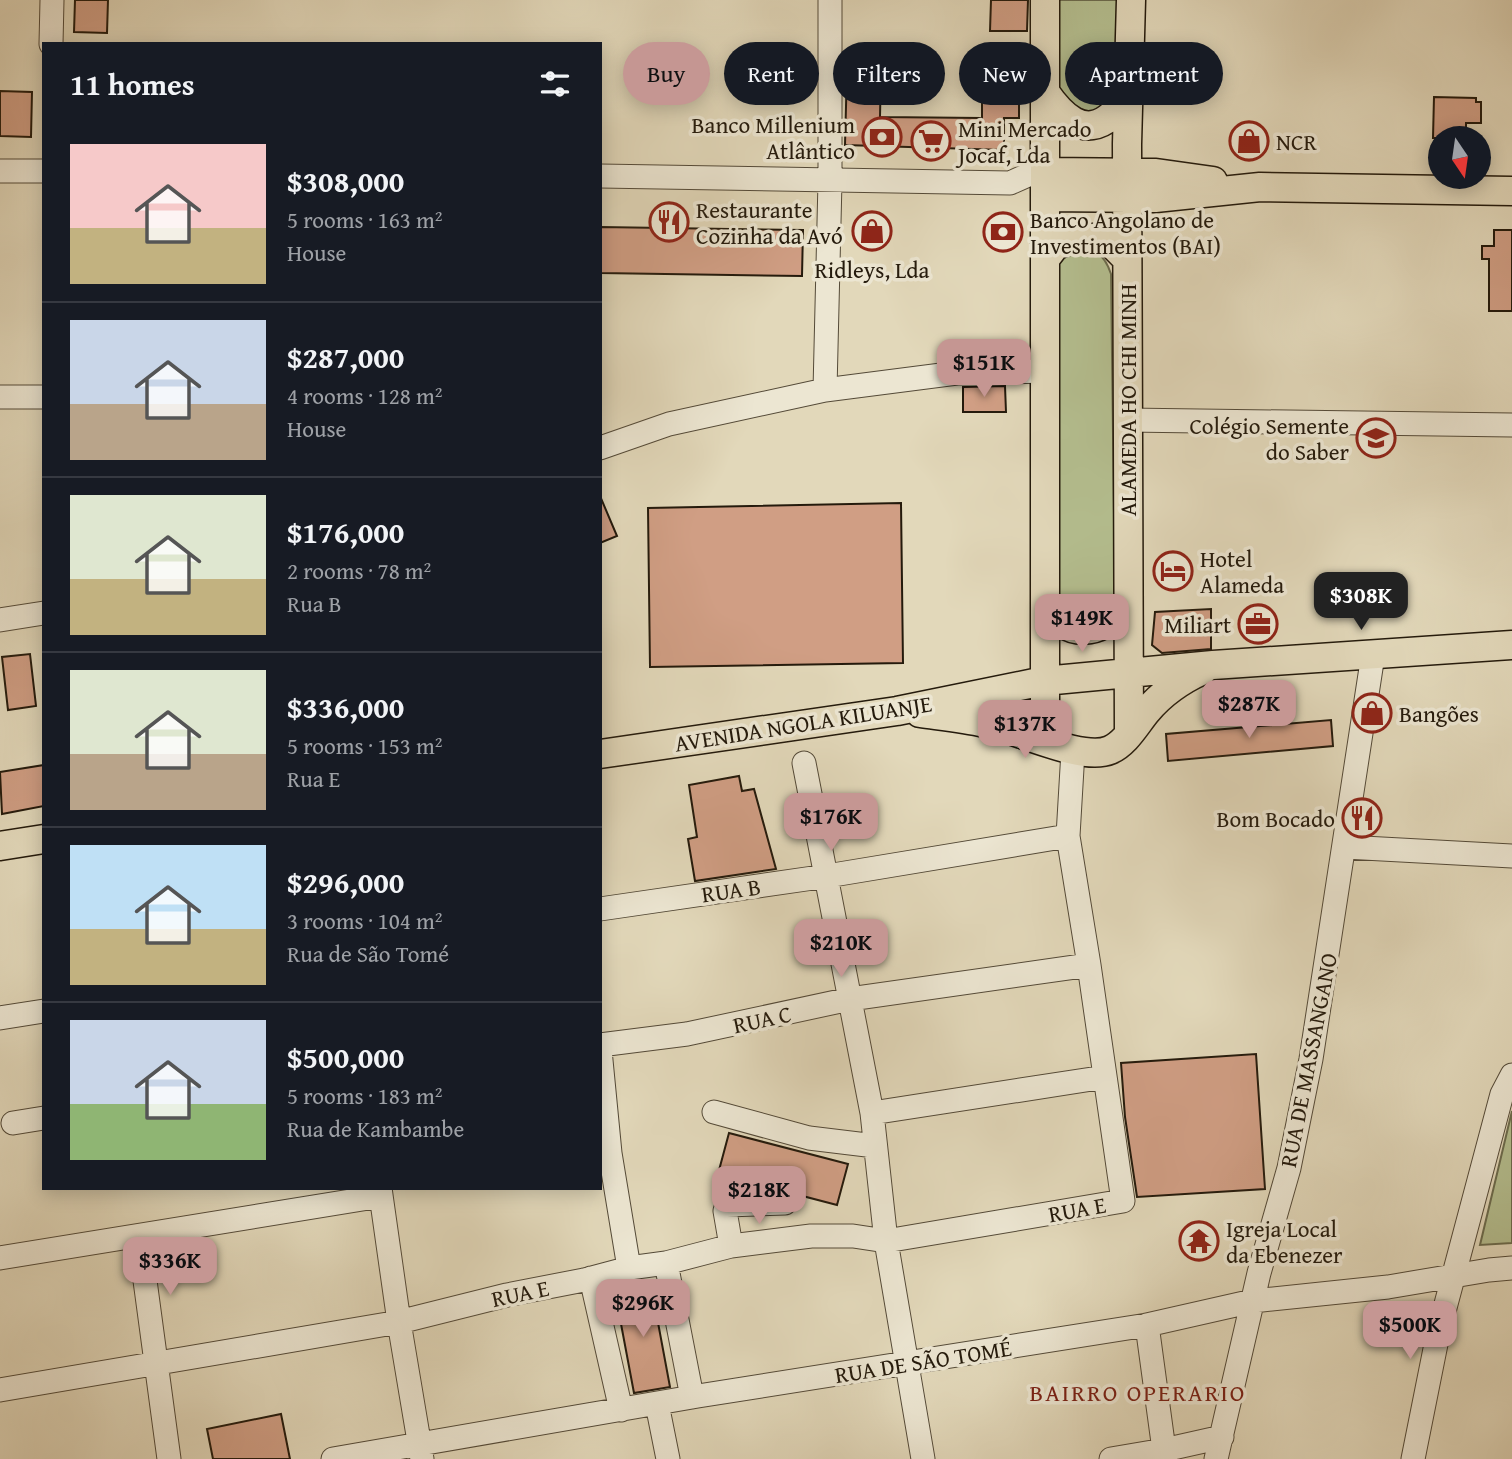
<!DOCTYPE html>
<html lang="en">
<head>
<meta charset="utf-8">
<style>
	body { margin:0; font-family:"Gentium Book Plus",serif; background:#242831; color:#f1f3f6; height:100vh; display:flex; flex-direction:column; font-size:26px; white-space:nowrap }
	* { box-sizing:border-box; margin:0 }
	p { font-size:23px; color:#9ea1a6 }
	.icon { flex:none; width:38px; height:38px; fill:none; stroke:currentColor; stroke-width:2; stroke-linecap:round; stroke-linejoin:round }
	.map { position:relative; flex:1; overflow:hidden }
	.drawer { position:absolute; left:42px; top:42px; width:560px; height:1148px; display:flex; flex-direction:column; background:#171b24; border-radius:0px; box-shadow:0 4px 18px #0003 }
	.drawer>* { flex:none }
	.top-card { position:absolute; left:623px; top:42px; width:665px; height:63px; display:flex; gap:14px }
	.needle { width:46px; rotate:167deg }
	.buttons { position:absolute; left:1428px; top:126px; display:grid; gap:14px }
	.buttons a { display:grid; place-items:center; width:63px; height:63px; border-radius:50%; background:#171b24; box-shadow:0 4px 18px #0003; font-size:35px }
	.price { position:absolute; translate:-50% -60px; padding:0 16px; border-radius:14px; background:#c59692; color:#111; font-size:23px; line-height:46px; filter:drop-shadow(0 2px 4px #0008) }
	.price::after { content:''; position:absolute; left:50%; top:42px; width:21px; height:16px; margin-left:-10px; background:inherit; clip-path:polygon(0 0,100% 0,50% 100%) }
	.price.current { background:#222; color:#fff }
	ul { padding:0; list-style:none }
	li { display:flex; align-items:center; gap:21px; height:175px; padding:0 28px }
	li+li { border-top:2px solid #363941 }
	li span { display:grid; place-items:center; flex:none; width:196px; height:140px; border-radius:0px; color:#555 }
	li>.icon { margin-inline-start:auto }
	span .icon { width:84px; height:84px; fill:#fffc; stroke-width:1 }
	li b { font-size:30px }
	h2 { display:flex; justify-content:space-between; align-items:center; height:84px; padding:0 28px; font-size:30px }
	.pill { padding:0 24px; border-radius:32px; background:#171b24; box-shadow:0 4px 18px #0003; font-size:24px; line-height:63px }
	.pill.current { background:#c59692; color:#111 }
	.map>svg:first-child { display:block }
	.green { fill:#b4be8f; stroke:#6c6c4e; stroke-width:2 }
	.building { fill:#d09e84; stroke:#241a0c; stroke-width:2 }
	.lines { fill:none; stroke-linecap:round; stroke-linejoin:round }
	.minor-casing { stroke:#544a38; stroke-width:25 }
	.major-casing { stroke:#241a0c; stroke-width:31 }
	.minor { stroke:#ece6d2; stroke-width:23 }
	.major { stroke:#e2d8ba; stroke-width:28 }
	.labels { text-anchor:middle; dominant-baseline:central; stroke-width:7; stroke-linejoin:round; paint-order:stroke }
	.poi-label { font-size:23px; fill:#241a0c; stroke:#ece6d2; text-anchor:start }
	.street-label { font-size:23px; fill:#241a0c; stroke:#ece6d2 }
	.neighbourhood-label { font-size:24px; letter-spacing:2px; fill:#7a1f14; stroke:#ece6d2 }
</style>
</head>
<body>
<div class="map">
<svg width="1512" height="1459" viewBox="0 0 1512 1459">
	<rect width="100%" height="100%" fill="#e2d8ba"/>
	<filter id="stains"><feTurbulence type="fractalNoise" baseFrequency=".00286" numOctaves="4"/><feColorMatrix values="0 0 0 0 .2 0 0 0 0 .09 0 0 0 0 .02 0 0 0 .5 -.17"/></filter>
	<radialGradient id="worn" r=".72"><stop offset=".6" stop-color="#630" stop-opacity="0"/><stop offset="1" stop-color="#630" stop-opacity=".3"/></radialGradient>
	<!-- green -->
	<path class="green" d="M 1059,0 L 1119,0 L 1115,101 L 1085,115 L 1058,90 Z
		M 1071,250 C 1094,250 1103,250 1111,274 L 1115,595 L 1106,613 L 1073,618 L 1055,595 L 1055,263 Z
		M 1512,1111 L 1512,1243 L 1480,1245 Z"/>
	<!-- building -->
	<path class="building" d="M 75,0 L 108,0 L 107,33 L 74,32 Z
		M 991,0 L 1028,0 L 1027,31 L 990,31 Z
		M 982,58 L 1019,58 L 1019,118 L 1004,118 L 1004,150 L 845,145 L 847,68 L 881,69 L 880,117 L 982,118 Z
		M 0,91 L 32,92 L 31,137 L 0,136 Z
		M 1434,97 L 1476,98 L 1476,102 L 1481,102 L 1481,123 L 1466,123 L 1466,138 L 1433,138 Z
		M 600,227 L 803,230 L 802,276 L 600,273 Z
		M 1494,230 L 1512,230 L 1512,311 L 1489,311 L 1489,259 L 1482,259 L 1482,246 L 1494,246 Z
		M 1005,386 L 1006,412 L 963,412 L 963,387 Z
		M 600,496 L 617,536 L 600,543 Z
		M 901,503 L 903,663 L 650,667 L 648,508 Z
		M 1211,609 L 1211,649 L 1162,653 L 1152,645 L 1155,612 Z
		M 30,654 L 36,706 L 8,710 L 2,657 Z
		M 1331,720 L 1333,746 L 1168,761 L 1166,734 Z
		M 44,765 L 44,806 L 2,814 L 0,772 Z
		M 739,776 L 742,791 L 754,789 L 776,869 L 695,881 L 688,839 L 697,837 L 689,785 Z
		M 1256,1054 L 1265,1189 L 1137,1197 L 1125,1117 L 1121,1063 Z
		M 729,1133 L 848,1164 L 837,1205 L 795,1194 L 791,1190 L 777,1189 L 718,1174 Z
		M 651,1285 L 670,1387 L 634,1393 L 615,1292 Z
		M 281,1414 L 290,1459 L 213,1459 L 207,1429 Z"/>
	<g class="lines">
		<!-- minor casing -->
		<g class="minor-casing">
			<path id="minor" d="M 51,44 L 52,0
				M 0,171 L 44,171
				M 600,176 L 1010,183 L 1028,175 L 1045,172
				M 825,390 L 830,181 L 830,0
				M 0,397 L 44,397
				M 1127,420 L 1512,425
				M 600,448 L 669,424 L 825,390 L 957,373 L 1045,371
				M 0,620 L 44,613
				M 804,763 L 872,1113 L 886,1241 L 923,1459
				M 1345,847 L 1512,856
				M 600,909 L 827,876 L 1068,836
				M 0,1018 L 44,1011
				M 600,1045 L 687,1034 L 850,999 L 1089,965
				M 600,1050 L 610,1153 L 629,1268
				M 714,1112 L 809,1138 L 875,1146
				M 872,1113 L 1105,1077
				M 13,1123 L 44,1118
				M 380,1188 L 399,1322 L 422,1459
				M 139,1236 L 169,1459
				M 731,1246 L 725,1211 L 727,1205 L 785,1203
				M 0,1258 L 381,1196
				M 666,1263 L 692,1397
				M 591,1278 L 621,1410
				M 1147,1325 L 1164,1450
				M 0,1390 L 399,1322 L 507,1295 L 584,1280 L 629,1268 L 666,1263 L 731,1246 L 811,1236 L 853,1236 L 886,1241 L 1123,1201 L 1089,965 L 1068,836 L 1073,751
				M 657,1404 L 668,1459
				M 333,1459 L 698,1396 L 1147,1325 L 1253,1301 L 1388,1287 L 1489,1270 L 1512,1268
				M 1111,1459 L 1164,1450 L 1222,1437
				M 1216,1459 L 1259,1273 L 1289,1168 L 1311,1059 L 1373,655
				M 1413,1459 L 1438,1334 L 1502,1094 L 1512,1075"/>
		</g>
		<!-- major casing -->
		<g class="major-casing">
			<path id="major" d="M 1045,92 C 1061,115 1084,140 1112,115 C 1119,109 1123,99 1128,92
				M 1045,172 L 1156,173 L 1213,181
				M 1045,197 L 1155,198 L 1260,187 L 1512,191
				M 1045,259 L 1055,246 L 1074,238 L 1095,238 L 1111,243 L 1127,259
				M 1045,603 C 1068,642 1100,635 1128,605
				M 920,713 C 942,716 964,718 985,723 C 1017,729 1082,762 1110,750 C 1126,743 1136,724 1147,711 C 1162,693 1181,680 1203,670
				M 1129,734 L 1127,144 L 1131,0
				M 1045,741 L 1045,0
				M 600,754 L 897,711 L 1044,681 L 1213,665 L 1512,645
				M 0,846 L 44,839"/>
		</g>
		<!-- minor -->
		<use href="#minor" class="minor"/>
		<!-- major -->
		<use href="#major" class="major"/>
	</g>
	<!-- icons -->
	<defs>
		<g id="bank-ring" transform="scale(2.0125)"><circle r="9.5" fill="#ece6d2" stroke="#8f2418" stroke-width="1.5"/><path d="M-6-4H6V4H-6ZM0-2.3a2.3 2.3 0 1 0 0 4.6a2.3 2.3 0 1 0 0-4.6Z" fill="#8f2418"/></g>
		<g id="supermarket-ring" transform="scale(2.0125)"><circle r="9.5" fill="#ece6d2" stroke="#8f2418" stroke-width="1.5"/><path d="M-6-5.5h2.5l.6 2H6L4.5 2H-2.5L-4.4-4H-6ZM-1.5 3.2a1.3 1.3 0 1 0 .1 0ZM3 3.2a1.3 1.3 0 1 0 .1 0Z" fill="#8f2418"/></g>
		<g id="shop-ring" transform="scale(2.0125)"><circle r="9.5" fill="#ece6d2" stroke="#8f2418" stroke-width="1.5"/><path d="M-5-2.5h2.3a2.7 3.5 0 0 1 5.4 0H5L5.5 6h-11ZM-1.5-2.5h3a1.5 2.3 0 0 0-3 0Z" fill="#8f2418"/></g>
		<g id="restaurant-ring" transform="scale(2.0125)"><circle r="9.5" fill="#ece6d2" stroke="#8f2418" stroke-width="1.5"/><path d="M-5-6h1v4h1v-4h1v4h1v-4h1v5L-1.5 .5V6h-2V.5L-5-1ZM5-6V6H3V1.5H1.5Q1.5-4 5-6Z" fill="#8f2418"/></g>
		<g id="university-ring" transform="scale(2.0125)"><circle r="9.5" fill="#ece6d2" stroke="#8f2418" stroke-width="1.5"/><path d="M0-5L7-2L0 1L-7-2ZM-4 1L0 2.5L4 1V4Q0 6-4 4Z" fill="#8f2418"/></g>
		<g id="hotel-ring" transform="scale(2.0125)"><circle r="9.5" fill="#ece6d2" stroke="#8f2418" stroke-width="1.5"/><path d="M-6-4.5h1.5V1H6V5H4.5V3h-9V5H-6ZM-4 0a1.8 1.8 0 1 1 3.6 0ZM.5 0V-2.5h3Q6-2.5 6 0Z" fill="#8f2418"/></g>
		<g id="office-ring" transform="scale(2.0125)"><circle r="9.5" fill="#ece6d2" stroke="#8f2418" stroke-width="1.5"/><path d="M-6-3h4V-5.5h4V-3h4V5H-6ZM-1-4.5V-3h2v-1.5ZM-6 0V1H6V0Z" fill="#8f2418"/></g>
		<g id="temple-ring" transform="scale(2.0125)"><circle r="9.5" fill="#ece6d2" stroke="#8f2418" stroke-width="1.5"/><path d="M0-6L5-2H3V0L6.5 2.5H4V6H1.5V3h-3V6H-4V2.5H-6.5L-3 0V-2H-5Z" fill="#8f2418"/></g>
	</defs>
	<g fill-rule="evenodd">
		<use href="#bank-ring" x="882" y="137"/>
		<use href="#supermarket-ring" x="931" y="141"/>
		<use href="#shop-ring" x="1249" y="141"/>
		<use href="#restaurant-ring" x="669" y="222"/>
		<use href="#shop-ring" x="872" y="231"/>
		<use href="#bank-ring" x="1003" y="232"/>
		<use href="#university-ring" x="1376" y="438"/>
		<use href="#hotel-ring" x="1173" y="571"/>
		<use href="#office-ring" x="1258" y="624"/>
		<use href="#shop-ring" x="1372" y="713"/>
		<use href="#restaurant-ring" x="1362" y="818"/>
		<use href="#temple-ring" x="1199" y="1241"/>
	</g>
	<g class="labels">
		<!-- poi labels -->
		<g class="poi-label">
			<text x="855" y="124" text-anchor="end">Banco Millenium<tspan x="855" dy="26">Atlântico</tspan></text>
			<text x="958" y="128">Mini Mercado<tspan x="958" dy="26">Jocaf, Lda</tspan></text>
			<text x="1276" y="141">NCR</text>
			<text x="696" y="209">Restaurante<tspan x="696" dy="26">Cozinha da Avó</tspan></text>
			<text x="1030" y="219">Banco Angolano de<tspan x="1030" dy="26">Investimentos (BAI)</tspan></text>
			<text x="872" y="269" text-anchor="middle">Ridleys, Lda</text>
			<text x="1349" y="425" text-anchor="end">Colégio Semente<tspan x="1349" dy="26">do Saber</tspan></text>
			<text x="1200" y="558">Hotel<tspan x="1200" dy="26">Alameda</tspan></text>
			<text x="1231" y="624" text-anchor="end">Miliart</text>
			<text x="1399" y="713">Bangões</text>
			<text x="1335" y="818" text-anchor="end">Bom Bocado</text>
			<text x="1226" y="1228">Igreja Local<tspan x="1226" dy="26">da Ebenezer</tspan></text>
		</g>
		<!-- street labels -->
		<g class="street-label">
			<text transform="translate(1127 400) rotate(-90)">ALAMEDA HO CHI MINH</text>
			<text transform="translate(803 723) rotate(-9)">AVENIDA NGOLA KILUANJE</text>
			<text transform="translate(731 890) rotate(-8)">RUA B</text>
			<text transform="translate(762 1019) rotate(-12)">RUA C</text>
			<text transform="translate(1308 1060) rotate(-79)">RUA DE MASSANGANO</text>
			<text transform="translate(1077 1209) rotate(-10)">RUA E</text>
			<text transform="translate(520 1293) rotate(-12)">RUA E</text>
			<text transform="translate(923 1361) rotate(-9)">RUA DE SÃO TOMÉ</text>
		</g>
		<!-- neighbourhood labels -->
		<g class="neighbourhood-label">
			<text x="1138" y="1392">BAIRRO OPERARIO</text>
		</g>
	</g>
	<rect width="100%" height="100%" filter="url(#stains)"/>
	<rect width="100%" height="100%" fill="url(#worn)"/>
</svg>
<div class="buttons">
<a><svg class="needle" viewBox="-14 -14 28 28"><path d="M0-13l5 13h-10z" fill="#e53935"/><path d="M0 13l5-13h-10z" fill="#9ea1a6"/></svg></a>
</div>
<b class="price" style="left:984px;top:399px">$151K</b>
<b class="price current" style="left:1361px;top:632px">$308K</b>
<b class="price" style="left:1082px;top:654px">$149K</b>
<b class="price" style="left:1249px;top:740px">$287K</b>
<b class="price" style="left:1025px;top:760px">$137K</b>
<b class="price" style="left:831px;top:853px">$176K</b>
<b class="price" style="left:841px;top:979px">$210K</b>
<b class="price" style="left:759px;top:1226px">$218K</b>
<b class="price" style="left:170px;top:1297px">$336K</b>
<b class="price" style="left:643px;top:1339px">$296K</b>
<b class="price" style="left:1410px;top:1361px">$500K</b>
<div class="top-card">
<a class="pill current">Buy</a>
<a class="pill">Rent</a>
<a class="pill">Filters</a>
<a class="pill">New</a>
<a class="pill">Apartment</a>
</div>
<section class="drawer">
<h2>11 homes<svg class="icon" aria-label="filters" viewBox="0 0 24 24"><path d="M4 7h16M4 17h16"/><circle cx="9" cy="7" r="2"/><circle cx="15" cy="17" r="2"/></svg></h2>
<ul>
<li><span style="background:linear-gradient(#f6c9c9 60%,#c2b280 0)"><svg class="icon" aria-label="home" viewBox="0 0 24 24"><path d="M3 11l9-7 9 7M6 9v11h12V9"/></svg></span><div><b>$308,000</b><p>5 rooms · 163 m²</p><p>House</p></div></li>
<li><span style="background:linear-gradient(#c9d6e8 60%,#b9a48a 0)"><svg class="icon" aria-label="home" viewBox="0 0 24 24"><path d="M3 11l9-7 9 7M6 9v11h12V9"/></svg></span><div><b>$287,000</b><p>4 rooms · 128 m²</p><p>House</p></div></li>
<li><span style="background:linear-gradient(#dfe7d0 60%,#c2b280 0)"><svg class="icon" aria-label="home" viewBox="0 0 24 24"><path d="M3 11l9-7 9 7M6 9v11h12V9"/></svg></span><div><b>$176,000</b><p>2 rooms · 78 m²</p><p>Rua B</p></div></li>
<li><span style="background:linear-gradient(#dfe7d0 60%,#b9a48a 0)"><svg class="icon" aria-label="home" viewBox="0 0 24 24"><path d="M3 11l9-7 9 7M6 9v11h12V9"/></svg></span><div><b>$336,000</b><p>5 rooms · 153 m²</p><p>Rua E</p></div></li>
<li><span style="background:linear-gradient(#bfe0f5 60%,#c2b280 0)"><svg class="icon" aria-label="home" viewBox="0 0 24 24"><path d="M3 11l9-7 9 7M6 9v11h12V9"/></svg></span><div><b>$296,000</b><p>3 rooms · 104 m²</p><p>Rua de São Tomé</p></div></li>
<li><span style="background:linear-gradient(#c9d6e8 60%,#8fb573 0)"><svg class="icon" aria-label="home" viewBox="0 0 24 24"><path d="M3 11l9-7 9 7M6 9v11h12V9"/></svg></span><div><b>$500,000</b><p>5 rooms · 183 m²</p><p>Rua de Kambambe</p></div></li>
</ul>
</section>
</div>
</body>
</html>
